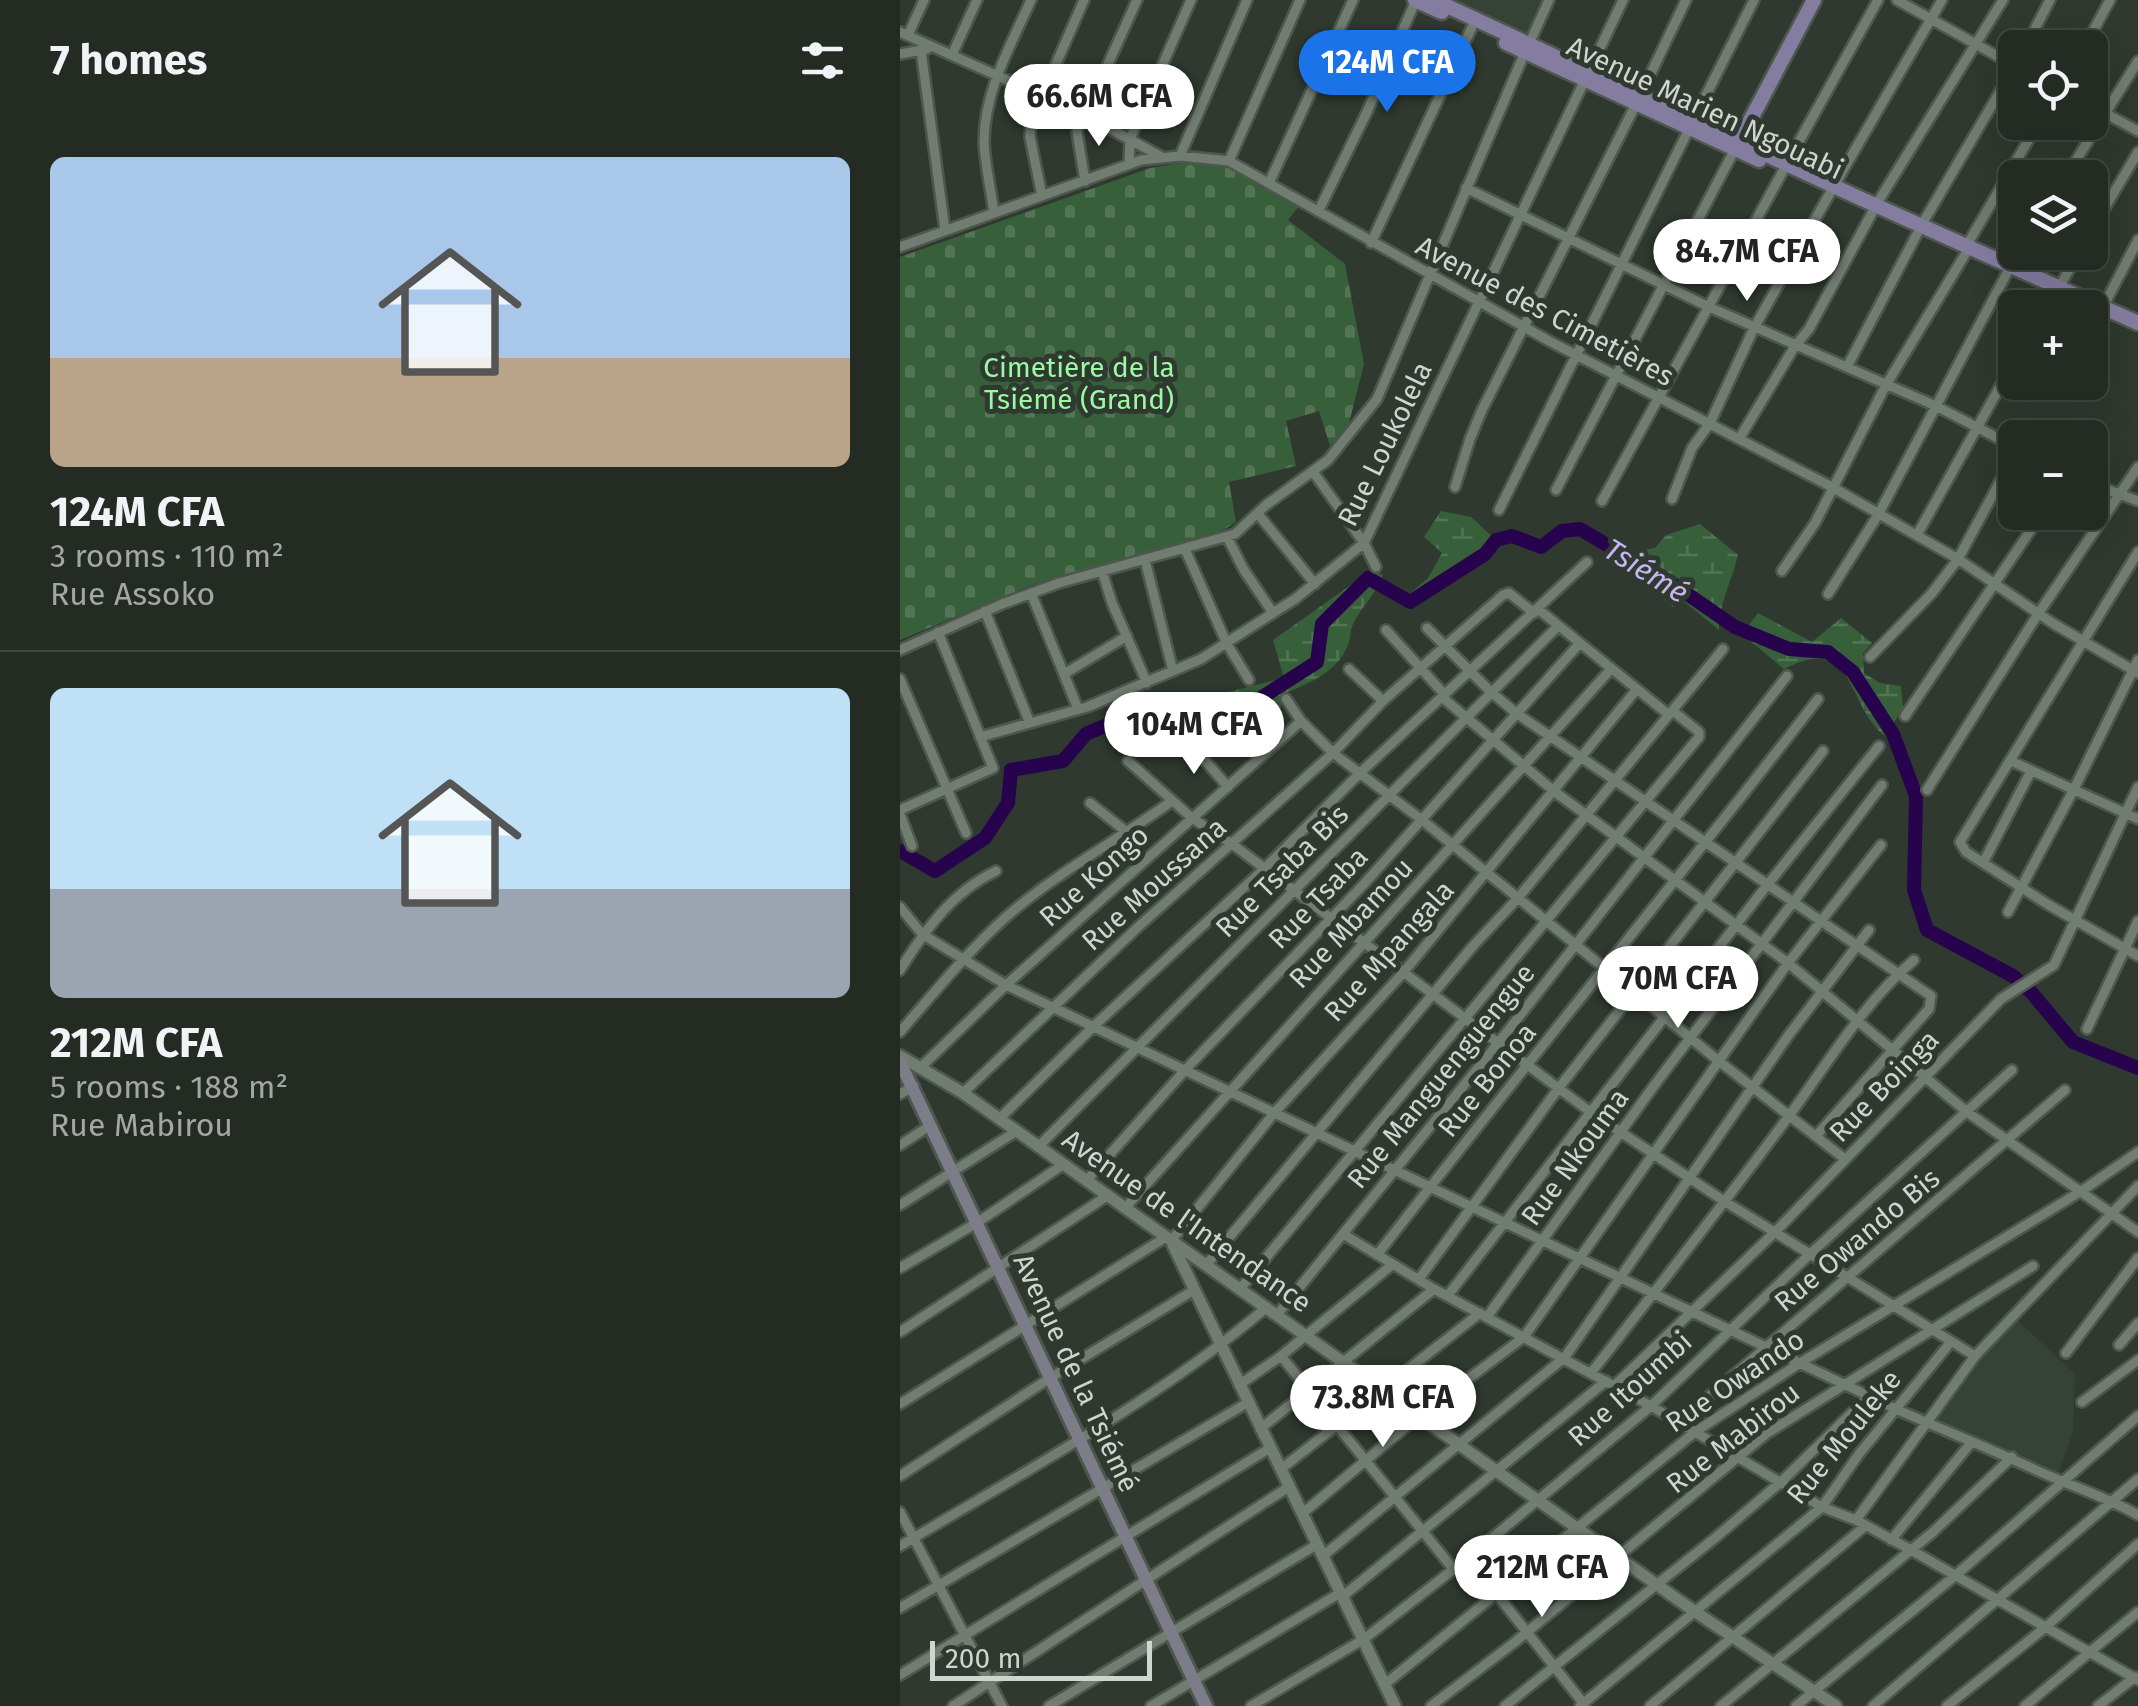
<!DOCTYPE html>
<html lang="en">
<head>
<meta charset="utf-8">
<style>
	body { margin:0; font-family:"Fira Sans",sans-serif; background:#2b332b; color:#f1f3f6; height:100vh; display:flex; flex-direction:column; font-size:38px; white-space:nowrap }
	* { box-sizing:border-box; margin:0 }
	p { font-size:32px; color:#a3a7a6 }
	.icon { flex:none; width:55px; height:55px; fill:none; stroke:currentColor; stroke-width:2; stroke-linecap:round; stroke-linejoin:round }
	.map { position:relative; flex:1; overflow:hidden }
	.details { display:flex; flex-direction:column; background:#232b23; width:900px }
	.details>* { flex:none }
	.buttons { position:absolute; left:1098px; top:30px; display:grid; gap:20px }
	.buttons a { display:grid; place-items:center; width:110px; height:110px; border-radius:15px; background:#232b23; box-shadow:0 10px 40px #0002,0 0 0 2px #404741; font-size:50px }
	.scale { position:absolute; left:30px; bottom:25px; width:222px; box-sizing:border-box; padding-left:10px; border:5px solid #cfd6cf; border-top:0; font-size:28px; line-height:35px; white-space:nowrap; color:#cfd6cf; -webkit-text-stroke:8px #2f392f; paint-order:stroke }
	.price { position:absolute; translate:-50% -85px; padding:0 22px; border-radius:35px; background:#fff; color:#222; font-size:32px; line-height:65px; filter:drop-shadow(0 2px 5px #0008) }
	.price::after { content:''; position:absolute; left:50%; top:60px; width:30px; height:22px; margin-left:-15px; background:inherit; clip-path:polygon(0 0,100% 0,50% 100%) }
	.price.active { background:#1a73e8; color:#fff }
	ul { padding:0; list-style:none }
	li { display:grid; align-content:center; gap:20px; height:530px; padding:0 50px }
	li+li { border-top:2px solid #404741 }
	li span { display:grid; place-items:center; height:310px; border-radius:15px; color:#555 }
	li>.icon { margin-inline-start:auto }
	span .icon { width:180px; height:180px; fill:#fffc; stroke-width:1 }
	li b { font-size:42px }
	h2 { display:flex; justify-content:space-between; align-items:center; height:120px; padding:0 50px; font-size:42px }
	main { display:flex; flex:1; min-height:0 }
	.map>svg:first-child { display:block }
	.built { fill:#344335 }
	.wetland { fill:url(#wetland-marsh) }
	.cemetery { fill:url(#cemetery-stones) }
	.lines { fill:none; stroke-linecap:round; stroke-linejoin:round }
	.river { stroke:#26034c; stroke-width:14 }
	.minor-casing { stroke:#4e574e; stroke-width:14 }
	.tertiary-casing { stroke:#4e574e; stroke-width:16 }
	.secondary-casing { stroke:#4e574e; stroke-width:18 }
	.primary-casing { stroke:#4e574e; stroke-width:19 }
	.minor { stroke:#727d72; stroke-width:9 }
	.tertiary { stroke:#727d72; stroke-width:11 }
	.secondary { stroke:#7c7d89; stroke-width:12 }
	.primary { stroke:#857da0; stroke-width:14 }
	.labels { text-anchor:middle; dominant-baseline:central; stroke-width:10; stroke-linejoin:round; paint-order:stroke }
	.street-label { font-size:28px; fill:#cfd6cf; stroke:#2f392f }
	.park-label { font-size:28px; fill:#9af9a2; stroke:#2f392f }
	.water-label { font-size:30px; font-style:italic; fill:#c7b4f3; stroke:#2f392f }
</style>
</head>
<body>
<main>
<section class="details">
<h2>7 homes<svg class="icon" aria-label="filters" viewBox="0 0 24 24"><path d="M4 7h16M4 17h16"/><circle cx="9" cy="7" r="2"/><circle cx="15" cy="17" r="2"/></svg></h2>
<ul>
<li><span style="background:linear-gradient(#a9c7e8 65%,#b9a48a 0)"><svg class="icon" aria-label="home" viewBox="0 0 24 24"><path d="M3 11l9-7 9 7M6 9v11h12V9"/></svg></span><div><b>124M CFA</b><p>3 rooms · 110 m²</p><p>Rue Assoko</p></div></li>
<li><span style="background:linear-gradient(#bfe0f5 65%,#9aa5b1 0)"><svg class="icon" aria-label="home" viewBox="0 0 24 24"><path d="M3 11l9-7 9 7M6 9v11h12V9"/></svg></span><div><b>212M CFA</b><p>5 rooms · 188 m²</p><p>Rue Mabirou</p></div></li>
</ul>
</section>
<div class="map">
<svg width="1238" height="1706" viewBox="0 0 1238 1706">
	<defs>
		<pattern id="wetland-marsh" width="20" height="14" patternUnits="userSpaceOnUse" patternTransform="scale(2.5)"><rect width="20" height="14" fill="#375f3a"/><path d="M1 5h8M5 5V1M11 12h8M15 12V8" fill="none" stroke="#537555"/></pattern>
		<pattern id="cemetery-stones" width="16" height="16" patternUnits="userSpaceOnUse" patternTransform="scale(2.5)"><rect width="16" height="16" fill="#375f3a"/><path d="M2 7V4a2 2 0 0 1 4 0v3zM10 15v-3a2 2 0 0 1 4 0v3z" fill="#537555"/></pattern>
	</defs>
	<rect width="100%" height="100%" fill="#2f392f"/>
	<!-- built -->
	<path class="built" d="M 555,0 L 642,0 L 626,34 Z
		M 1114,1317 L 1175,1374 L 1173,1432 L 1158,1474 L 1033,1423 L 1077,1358 Z"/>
	<!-- wetland -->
	<path class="wetland" d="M 541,511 L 571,517 L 596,540 L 521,600 L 508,595 L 528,578 L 542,553 L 524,537 Z
		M 800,524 L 838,555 C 832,581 819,603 819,630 L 781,599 L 773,607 L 706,545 L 713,533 L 734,552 L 755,548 L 766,535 Z
		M 472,570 L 483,575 C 476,594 463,605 454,622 C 450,629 451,637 448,645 C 437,673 406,685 380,695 L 382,720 L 367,735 L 336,710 L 297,711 L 260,748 L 241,737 L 225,699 L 248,699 L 267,707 L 384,678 L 373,640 Z
		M 858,613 L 912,642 L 941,618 L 972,643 L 963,653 L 964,673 L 980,683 L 1001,686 L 1003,709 L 985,736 C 945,704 956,632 884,669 L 842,634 Z"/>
	<!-- cemetery -->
	<path class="cemetery" d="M 287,162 L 323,165 L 400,205 L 388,220 L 445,264 L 464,364 L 449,423 L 430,446 L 419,411 L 386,421 L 396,466 L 329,482 L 336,522 L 323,530 L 129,586 L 0,640 L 0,257 L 250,168 Z"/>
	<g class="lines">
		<!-- river -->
		<path class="river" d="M 0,851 L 35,871 L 85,838 L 108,803 L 111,770 L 163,761 L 186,734 L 214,722 L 239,703 L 272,713 L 322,699 L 350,705 L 417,662 L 422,624 L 468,578 L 510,602 L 585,554 L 596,540 L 612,536 L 641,547 L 662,531 L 680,529 L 770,582 L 835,627 L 889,649 L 928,652 L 953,672 L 993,734 L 1016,796 L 1014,890 L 1027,930 L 1113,976 L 1131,992 L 1173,1042 L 1238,1068"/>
		<!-- minor casing -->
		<g class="minor-casing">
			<path id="minor" d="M 997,0 L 1115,66
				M 0,32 L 185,115 L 260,156
				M 8,35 L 24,0
				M 629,44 L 649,0
				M 1125,48 L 1150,0
				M 1184,48 L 1210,0
				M 21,50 L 45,230
				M 0,54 L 27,49
				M 52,55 L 77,0
				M 740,96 L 786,0
				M 1190,105 L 1238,131
				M 180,113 L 177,132 L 185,181
				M 185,115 L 237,0
				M 794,119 L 854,0
				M 280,156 L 347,0
				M 329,161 L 400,0
				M 887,163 L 978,0
				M 229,164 L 230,139 L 291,0
				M 1165,178 L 1238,61
				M 370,181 L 453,0
				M 934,186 L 1042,0
				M 566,188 L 809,307 L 1036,406 L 1115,447
				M 142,196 L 130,137 L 131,121 L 184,0
				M 976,205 L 1103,0
				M 419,210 L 467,112 L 516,0
				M 94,213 C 91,190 85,165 84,142 C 84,91 111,45 131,0
				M 1021,226 L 1115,66
				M 1190,233 L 1238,152
				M 471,243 L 572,27
				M 1067,245 L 1139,122
				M 0,247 L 241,160 L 280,156 L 329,161 L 651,342 L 932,487 L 1058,559 L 1154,624 L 1238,673
				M 1113,267 L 1121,252
				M 1160,286 L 1179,252
				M 1203,307 L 1238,240
				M 1143,308 L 1151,292
				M 1190,324 L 1196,312
				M 947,367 L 1017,234
				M 839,439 L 895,346 L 909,329 L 972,213
				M 414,473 L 464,543 L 476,567
				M 1190,483 L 1238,501
				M 555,487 L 570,439 L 582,410 L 736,104
				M 656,490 L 835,149
				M 772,499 L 792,448 L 810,423 L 854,328 L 930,193
				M 702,501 L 883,171
				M 599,510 L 789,129
				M 358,514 L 415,584
				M 1017,535 L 1115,360
				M 327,537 L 344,570 L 373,613
				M 285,549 L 327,644 L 349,680
				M 1238,552 L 1060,842 L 1066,852 L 1147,904 L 1238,956
				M 245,560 L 273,671
				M 202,571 L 212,603 L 247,683
				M 882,571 L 915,523 L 986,385 L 1066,253
				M 131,593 L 178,709
				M 928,594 L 978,515 L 1107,273
				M 638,609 L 769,715
				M 85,611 L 129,721
				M 527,628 L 591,692 L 616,713 L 1031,996 L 1029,1009 L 917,1135
				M 486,630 L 545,695
				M 0,650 L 102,604 L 159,583 L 335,534 L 366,505 L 428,460 L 477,399 L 625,52
				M 970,657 L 1032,593 L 1058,559 L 1115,454
				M 449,669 L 483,701
				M 164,674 L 227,636
				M 0,679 L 66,833
				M 543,698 L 655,792 L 888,963 L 1067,1112 L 1238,1232
				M 386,699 L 401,721 L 433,753 L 522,820 L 820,1062 L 945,1159
				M 1005,716 L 1143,512
				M 80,737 L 187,707 L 301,659 L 395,599 L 464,543 L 723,0
				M 289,742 L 328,787
				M 228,761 L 292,818 L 332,844 L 689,1111 L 824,1201 L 1075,1356
				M 1111,761 L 1238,819
				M 1027,790 L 1138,614 L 1238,467
				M 190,803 L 228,833
				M 0,810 L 93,768 L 38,632
				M 0,814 L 12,846
				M 1083,863 L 1131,771
				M 0,907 L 22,934 L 106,985 L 996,1409 C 1043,1430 1091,1449 1138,1471 C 1171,1486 1206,1497 1238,1515
				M 1108,912 L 1173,791 L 1238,660
				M 0,970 C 25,930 52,892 96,871
				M 1187,1029 L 1238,921
				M 0,1032 C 34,993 67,952 106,917 C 156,873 218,840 272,801
				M 21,1067 L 106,985 L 401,721
				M 63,1093 L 238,927 L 433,753 L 483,701 L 603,595 L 609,593 L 634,613
				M 0,1094 L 14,1086
				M 99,1119 L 195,1025 L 364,869 L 461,772 L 687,562
				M 0,1145 L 31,1125
				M 138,1147 L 658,626
				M 187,1180 L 286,1069 L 464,884 L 679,644
				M 0,1205 L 115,1132
				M 225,1208 L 711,669
				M 443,1234 L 534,1289 L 751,1406 L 922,1507 L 956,1520 L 1011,1550 L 1238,1680
				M 271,1241 L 375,1112 L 503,973 L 737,689
				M 477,1255 C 622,1068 773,886 918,699
				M 307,1264 L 573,946 L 618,898 L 823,649
				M 0,1268 L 78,1222 L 164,1164
				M 519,1279 L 658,1089 L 923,751
				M 340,1289 L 799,737 L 799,732 L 773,711
				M 549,1294 L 868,884 L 979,746
				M 377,1315 L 599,1042 L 887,676
				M 587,1317 L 756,1083 L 982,785
				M 0,1332 L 207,1196
				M 1219,1345 L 1238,1323
				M 1166,1353 L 1238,1258
				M 381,1356 L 554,1570
				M 691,1373 C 757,1289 823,1205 886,1120 C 927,1065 962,1004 1014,960
				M 339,1385 L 381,1356 L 493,1264
				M 714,1386 L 875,1232 L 1101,999 L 1154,965 L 1238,787
				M 1182,1402 L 1238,1360
				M 0,1404 L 266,1237
				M 778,1423 L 1165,1090
				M 360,1429 L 534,1289
				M 381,1469 L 580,1313
				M 0,1476 L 150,1378 L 294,1290
				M 0,1512 L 102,1706
				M 403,1513 L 520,1415 L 624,1337 L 888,963 L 981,845
				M 956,1520 L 1075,1356 L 1238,1186
				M 991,1540 L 1070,1444
				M 0,1546 C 124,1472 256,1401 367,1307
				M 423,1556 L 665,1357 L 888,1036 L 969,930
				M 568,1558 L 684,1704
				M 442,1597 L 706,1381
				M 0,1608 L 347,1403
				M 0,1675 L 370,1448
				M 484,1685 L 795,1432 L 900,1363 L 1183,1190 L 1238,1152
				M 53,1706 L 390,1486
				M 149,1706 L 416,1545
				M 251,1706 L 440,1593
				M 351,1706 L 464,1639 L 568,1558 L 692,1455 L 751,1406 L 910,1254 L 1112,1070
				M 531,1706 L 615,1642 L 866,1434 L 1133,1266
				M 605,1706 L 815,1538 L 882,1481 L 970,1395
				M 680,1706 L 922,1507 L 959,1454 L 1050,1343
				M 750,1706 L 964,1527
				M 821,1706 L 1033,1532 L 1112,1457
				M 896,1706 L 1056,1575 L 1238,1416
				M 973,1706 L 1238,1479
				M 1047,1706 L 1147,1626 L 1238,1544
				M 1125,1706 L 1238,1612
				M 1198,1706 L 1235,1677"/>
		</g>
		<!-- tertiary casing -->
		<g class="tertiary-casing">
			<path id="tertiary" d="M 0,1056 L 63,1093 L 794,1611 L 936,1706
				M 273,1245 L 495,1706"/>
		</g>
		<!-- secondary casing -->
		<g class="secondary-casing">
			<path id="secondary" d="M 0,1062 L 306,1706"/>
		</g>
		<!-- primary casing -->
		<g class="primary-casing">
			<path id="primary" d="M 515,0 L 542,12
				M 534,0 L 955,196 L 1238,323
				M 606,43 L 859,160
				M 835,149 L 914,0"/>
		</g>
		<!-- minor -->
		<use href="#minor" class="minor"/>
		<!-- tertiary -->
		<use href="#tertiary" class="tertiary"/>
		<!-- secondary -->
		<use href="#secondary" class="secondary"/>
		<!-- primary -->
		<use href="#primary" class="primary"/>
	</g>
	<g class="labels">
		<!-- street labels -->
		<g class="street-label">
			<text transform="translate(805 108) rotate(25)">Avenue Marien Ngouabi</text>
			<text transform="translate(645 311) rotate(28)">Avenue des Cimetières</text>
			<text transform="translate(485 444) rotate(-64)">Rue Loukolela</text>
			<text transform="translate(382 871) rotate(-45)">Rue Tsaba Bis</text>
			<text transform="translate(194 876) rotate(-42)">Rue Kongo</text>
			<text transform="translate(254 884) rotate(-42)">Rue Moussana</text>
			<text transform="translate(418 898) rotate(-46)">Rue Tsaba</text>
			<text transform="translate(451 923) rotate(-47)">Rue Mbamou</text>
			<text transform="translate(489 951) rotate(-48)">Rue Mpangala</text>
			<text transform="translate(541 1076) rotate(-51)">Rue Manguenguengue</text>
			<text transform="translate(587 1080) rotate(-51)">Rue Bonoa</text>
			<text transform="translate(984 1086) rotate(-46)">Rue Boinga</text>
			<text transform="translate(675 1157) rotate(-54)">Rue Nkouma</text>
			<text transform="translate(287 1221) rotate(35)">Avenue de l'Intendance</text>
			<text transform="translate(957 1240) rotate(-40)">Rue Owando Bis</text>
			<text transform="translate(176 1373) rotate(65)">Avenue de la Tsiémé</text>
			<text transform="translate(835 1381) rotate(-34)">Rue Owando</text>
			<text transform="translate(730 1389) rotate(-42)">Rue Itoumbi</text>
			<text transform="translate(944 1437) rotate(-51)">Rue Mouleke</text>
			<text transform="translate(833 1438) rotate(-38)">Rue Mabirou</text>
		</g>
		<!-- park labels -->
		<g class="park-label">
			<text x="179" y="367">Cimetière de la<tspan x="179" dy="32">Tsiémé (Grand)</tspan></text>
		</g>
		<!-- water labels -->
		<g class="water-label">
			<text transform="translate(746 571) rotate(32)">Tsiémé</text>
		</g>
	</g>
</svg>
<div class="buttons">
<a><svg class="icon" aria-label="locate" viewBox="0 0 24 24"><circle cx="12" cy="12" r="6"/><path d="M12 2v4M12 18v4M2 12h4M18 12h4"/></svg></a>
<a><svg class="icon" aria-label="layers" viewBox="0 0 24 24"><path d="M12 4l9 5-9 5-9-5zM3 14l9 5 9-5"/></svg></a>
<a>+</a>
<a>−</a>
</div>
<div class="scale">200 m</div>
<b class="price active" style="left:487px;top:115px">124M CFA</b>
<b class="price" style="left:199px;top:149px">66.6M CFA</b>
<b class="price" style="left:847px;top:304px">84.7M CFA</b>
<b class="price" style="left:294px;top:777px">104M CFA</b>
<b class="price" style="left:778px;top:1031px">70M CFA</b>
<b class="price" style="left:483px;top:1450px">73.8M CFA</b>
<b class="price" style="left:642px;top:1620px">212M CFA</b>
</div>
</main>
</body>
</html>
